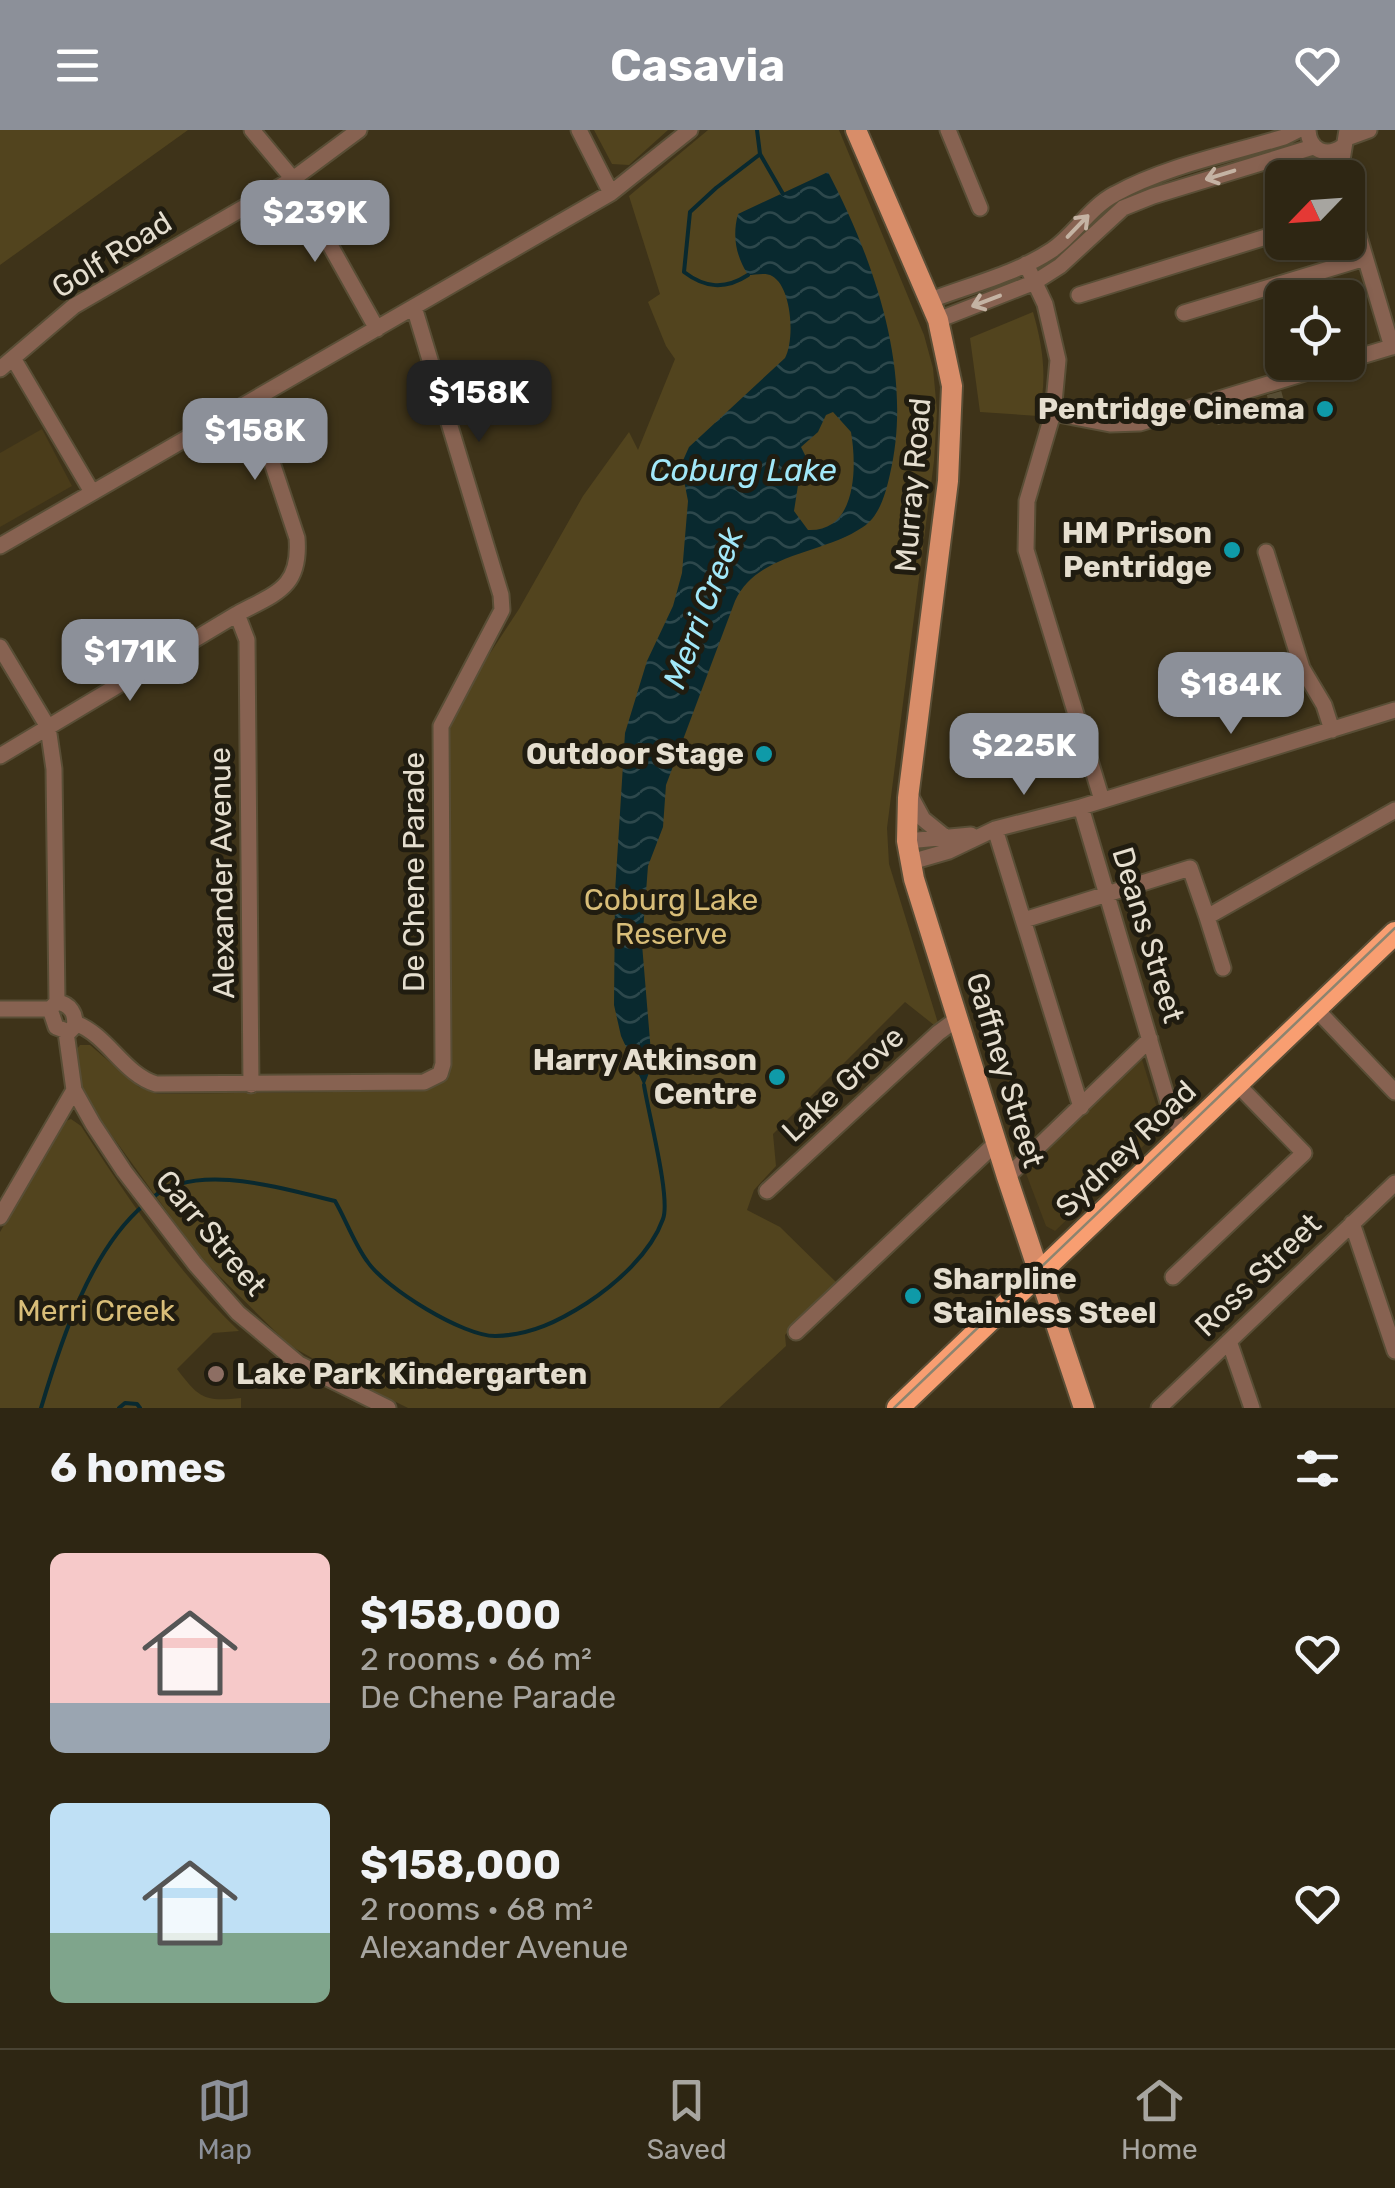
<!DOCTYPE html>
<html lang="en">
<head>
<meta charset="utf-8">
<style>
	body { margin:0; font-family:Rubik,sans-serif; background:#362e1c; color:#f1f3f6; height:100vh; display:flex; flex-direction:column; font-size:38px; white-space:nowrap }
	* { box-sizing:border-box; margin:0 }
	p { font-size:32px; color:#a7a5a0 }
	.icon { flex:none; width:55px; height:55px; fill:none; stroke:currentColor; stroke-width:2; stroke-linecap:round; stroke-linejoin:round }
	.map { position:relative; height:1278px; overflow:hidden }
	.panel { display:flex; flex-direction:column; background:#2e2613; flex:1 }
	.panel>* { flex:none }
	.needle { width:65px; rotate:245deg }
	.buttons { position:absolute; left:1265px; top:30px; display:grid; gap:20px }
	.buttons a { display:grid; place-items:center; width:100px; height:100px; border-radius:15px; background:#2e2613; box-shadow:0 2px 8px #0004,0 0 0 2px #494333; font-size:50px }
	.price { position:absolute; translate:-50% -85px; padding:0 22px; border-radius:20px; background:#8c9099; color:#fff; font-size:32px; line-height:65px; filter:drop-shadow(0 2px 5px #0008) }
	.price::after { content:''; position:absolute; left:50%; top:60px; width:30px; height:22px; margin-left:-15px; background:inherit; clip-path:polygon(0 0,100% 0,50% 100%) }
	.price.current { background:#222; color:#fff }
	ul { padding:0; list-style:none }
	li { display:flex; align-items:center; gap:30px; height:250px; padding:0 50px }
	li span { display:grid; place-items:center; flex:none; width:280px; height:200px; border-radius:15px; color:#555 }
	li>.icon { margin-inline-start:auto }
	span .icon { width:120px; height:120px; fill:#fffc; stroke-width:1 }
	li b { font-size:42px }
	h2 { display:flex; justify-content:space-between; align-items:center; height:120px; padding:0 50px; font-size:42px }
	header { display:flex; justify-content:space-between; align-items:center; height:130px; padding:0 50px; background:#8c9099; color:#fff; font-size:45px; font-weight:700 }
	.tab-bar { display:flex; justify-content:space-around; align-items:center; height:140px; border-top:2px solid #494333; background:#2e2613; font-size:28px; color:#a7a5a0 }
	.tab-bar a { display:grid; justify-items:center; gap:5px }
	.tab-bar .current { color:#8c9099 }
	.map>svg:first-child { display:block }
	.built { fill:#4a3c1a }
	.green { fill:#52441e }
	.water { fill:url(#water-waves); fill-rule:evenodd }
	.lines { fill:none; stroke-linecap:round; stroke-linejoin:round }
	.stream { stroke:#09292f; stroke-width:4 }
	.minor-tunnel { stroke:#574d34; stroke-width:15; stroke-dasharray:15 8; stroke-linecap:butt }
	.minor-casing { stroke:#594e36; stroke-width:19 }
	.major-casing { stroke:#594e36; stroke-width:24 }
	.highway-casing { stroke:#594e36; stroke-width:26 }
	.minor { stroke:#876251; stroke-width:15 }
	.major { stroke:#d88d69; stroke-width:20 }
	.highway { stroke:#f89e71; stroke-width:22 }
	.tram { stroke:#8d846f; stroke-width:2.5 }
	.oneway { stroke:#c4b3a3 }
	.culture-dot { fill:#0f9aa8; stroke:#201c10; stroke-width:4 }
	.education-dot { fill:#8d6e63; stroke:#201c10; stroke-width:4 }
	.labels { text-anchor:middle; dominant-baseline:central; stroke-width:10; stroke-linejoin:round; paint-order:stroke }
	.street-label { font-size:30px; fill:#e5decf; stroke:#201c10 }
	.poi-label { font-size:30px; font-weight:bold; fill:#e5decf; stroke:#201c10; text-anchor:end }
	.park-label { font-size:30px; fill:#d8bd78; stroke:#201c10 }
	.water-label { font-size:32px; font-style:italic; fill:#a1e8f9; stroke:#201c10 }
</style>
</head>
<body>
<header><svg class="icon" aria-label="menu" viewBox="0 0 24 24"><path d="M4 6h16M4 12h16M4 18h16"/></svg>Casavia<svg class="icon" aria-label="heart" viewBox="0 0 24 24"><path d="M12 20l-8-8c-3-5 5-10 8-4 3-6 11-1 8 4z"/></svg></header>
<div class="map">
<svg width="1395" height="1278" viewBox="0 0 1395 1278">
	<defs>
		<pattern id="water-waves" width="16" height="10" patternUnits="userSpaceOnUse" patternTransform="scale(2.5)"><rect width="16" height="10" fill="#09292f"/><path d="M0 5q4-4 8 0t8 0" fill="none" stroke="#2d484c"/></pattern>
	</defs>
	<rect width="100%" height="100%" fill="#3e3319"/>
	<!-- built -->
	<path class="built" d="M 42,299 L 72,356 L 0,397 L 0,323 Z
		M 1139,920 L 1163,997 L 1055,1101 L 1046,1096 L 1022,1033 Z"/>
	<!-- green -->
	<path class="green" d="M 0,0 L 188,0 L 0,135 Z
		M 594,0 L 668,0 L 629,35 L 612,34 Z
		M 708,0 L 839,0 L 924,205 L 933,238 L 937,281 L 934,331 L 887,698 L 889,734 L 938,893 L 934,895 L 905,872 L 773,1004 L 776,1036 L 754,1060 L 747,1080 L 780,1097 L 836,1152 L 785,1205 L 786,1216 L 719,1278 L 408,1278 L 347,1248 L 289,1215 L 200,1127 L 86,970 L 73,924 L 80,915 L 90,915 L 139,957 L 157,964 L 418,961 L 445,950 L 450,935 L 447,589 L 519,479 L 583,366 L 629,302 L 638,320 L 675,229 L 666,216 L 648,172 L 660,164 L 629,66 Z
		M 1033,182 C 1043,216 1048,252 1038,286 L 980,282 L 970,208 Z
		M 71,989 L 81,996 C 127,1067 177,1142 239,1201 L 213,1203 L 177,1239 C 199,1268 204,1272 241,1268 L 241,1278 L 0,1278 L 0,1102 L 63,992 Z"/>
	<!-- water -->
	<path class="water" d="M 828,42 C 874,130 914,243 890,344 C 886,362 880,386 863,397 C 822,425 758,422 735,471 L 666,655 L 663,697 L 648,736 L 642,814 L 652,935 L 644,956 L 621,906 L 614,875 L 615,762 L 625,603 L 647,531 L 673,476 L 682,443 L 688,371 L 681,335 L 689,317 L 785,228 C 795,210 792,157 772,146 C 766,142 755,145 748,145 C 736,126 732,106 738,84 ZM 833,282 L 851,302 C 857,337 857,402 808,400 L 794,381 L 799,349 L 809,333 L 801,317 L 818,302 L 826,285 Z"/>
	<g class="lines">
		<!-- stream -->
		<path class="stream" d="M 757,0 L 760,24 L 783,64
			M 748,145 C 725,160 705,158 684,142 L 690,82 L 716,58 L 759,25
			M 152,1068 C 196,1031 284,1059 335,1071 C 346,1090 354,1113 367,1131 C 385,1158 464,1207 496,1206 C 531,1205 559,1191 587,1173 C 616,1154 651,1123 663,1089 C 671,1068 648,982 644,955
			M 41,1278 C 61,1211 90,1120 145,1074
			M 119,1278 L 125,1273 L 137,1274 L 140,1278"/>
		<!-- minor-tunnel -->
		<path class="minor-tunnel" d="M 1274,263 L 1278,277
			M 1221,279 L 1225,293"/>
		<!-- minor casing -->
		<g class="minor-casing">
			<path id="minor" d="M 252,0 L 293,49 L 377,199
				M 579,0 L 611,63
				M 948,0 L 980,78
				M 1308,0 C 1309,20 1326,28 1342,17
				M 1347,8 L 1369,0
				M 1340,42 L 1347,0
				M 1348,70 L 1392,217
				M 1026,134 L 1045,174 L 1058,230 L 1053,283 L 1027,371 L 1026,420 L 1102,670
				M 1079,165 L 1282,102
				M 931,170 C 970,155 1016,144 1052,120 C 1075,104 1090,77 1115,64 C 1166,36 1228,24 1284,7 L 1298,0
				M 1184,183 L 1365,128
				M 938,190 L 1035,152 L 1060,136 L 1123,78 L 1153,66 L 1313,17
				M 13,228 L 92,362
				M 1348,230 L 1395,216
				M 0,239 L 74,176 L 293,49 L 359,0
				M 1053,283 L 1110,294 L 1140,293 L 1341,232
				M 0,416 L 611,63 L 690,0
				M 1266,422 L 1302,538 L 1324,575 L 1332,600
				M 0,517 L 48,597 L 54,639 L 57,872
				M 0,626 L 237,484
				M 910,665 L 923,689 L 944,706
				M 1081,677 L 1173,989 L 1185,1004
				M 995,699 L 1081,977
				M 907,711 L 971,705
				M 911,732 L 949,721 L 995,699 L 1081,677 L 1395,580
				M 1207,787 L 1223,838
				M 1024,790 L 1190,738 L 1207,787 L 1395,680
				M 57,872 C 70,874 77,884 74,897 L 69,902 L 56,897 L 50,879 Z
				M 0,879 L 50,879
				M 1316,879 L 1395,962
				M 75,893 C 108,905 123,944 156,954 L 424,952 L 440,944 L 443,934 L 441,596 L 502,480 L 501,465 L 414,177
				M 66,902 L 74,960 L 93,994 L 124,1041 L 195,1134 L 238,1183 L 299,1234 L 388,1278
				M 251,955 L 247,510 L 237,484 C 276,463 301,458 297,408 L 252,272
				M 1007,1047 L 1150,909
				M 767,1061 L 938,903 L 957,889
				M 0,1087 L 74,960
				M 1352,1093 L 1395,1221
				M 1173,1147 L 1304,1023 L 1237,954
				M 796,1202 L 996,1013
				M 1229,1211 L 1252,1278
				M 1159,1278 L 1395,1053"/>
		</g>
		<!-- major casing -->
		<g class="major-casing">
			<path id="major" d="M 856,0 L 938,190 L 952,256 L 948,351 L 908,668 L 907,711 L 914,749 L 1007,1047 L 1084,1278"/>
		</g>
		<!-- highway casing -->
		<g class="highway-casing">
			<path id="highway" d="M 898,1278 L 1395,803"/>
		</g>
		<!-- minor -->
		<use href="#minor" class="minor"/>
		<!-- major -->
		<use href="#major" class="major"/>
		<!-- highway -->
		<use href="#highway" class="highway"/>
		<!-- tram -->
		<path class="tram" d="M 894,1278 L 1395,798"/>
	</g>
	<!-- one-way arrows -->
	<defs><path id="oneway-shaft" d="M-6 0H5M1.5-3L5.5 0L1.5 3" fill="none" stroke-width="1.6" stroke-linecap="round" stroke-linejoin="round" transform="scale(2.5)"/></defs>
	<g class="oneway">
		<use href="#oneway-shaft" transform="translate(1220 45) rotate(163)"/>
		<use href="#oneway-shaft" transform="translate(1078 96) rotate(-46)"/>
		<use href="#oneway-shaft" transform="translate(986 171) rotate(159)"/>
	</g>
	<!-- markers -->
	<g class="culture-dot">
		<circle cx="1325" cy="279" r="10"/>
		<circle cx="1232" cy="420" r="10"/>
		<circle cx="764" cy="624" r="10"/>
		<circle cx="777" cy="947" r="10"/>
		<circle cx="913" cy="1166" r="10"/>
	</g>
	<circle class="education-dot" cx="216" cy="1244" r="10"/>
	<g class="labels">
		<!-- street labels -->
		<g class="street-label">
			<text transform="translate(112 125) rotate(-32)">Golf Road</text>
			<text transform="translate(913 355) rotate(-85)">Murray Road</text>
			<text transform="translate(414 742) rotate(-90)">De Chene Parade</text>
			<text transform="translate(222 743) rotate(-91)">Alexander Avenue</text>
			<text transform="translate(1148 805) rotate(73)">Deans Street</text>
			<text transform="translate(1005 940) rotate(73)">Gaffney Street</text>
			<text transform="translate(843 954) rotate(-43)">Lake Grove</text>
			<text transform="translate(1126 1019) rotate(-44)">Sydney Road</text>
			<text transform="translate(211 1103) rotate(50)">Carr Street</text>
			<text transform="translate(1258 1145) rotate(-44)">Ross Street</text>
		</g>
		<!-- poi labels -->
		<g class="poi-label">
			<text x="1305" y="279">Pentridge Cinema</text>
			<text x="1212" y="403">HM Prison<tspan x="1212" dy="34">Pentridge</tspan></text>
			<text x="744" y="624">Outdoor Stage</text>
			<text x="757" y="930">Harry Atkinson<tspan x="757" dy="34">Centre</tspan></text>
			<text x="933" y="1149" text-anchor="start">Sharpline<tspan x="933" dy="34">Stainless Steel</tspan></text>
			<text x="236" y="1244" text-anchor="start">Lake Park Kindergarten</text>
		</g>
		<!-- park labels -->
		<g class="park-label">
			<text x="671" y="770">Coburg Lake<tspan x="671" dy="34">Reserve</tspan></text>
			<text x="96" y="1181">Merri Creek</text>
		</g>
		<!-- water labels -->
		<g class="water-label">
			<text x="743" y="340">Coburg Lake</text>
			<text transform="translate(703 478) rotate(-69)">Merri Creek</text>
		</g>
	</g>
</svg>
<div class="buttons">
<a><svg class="needle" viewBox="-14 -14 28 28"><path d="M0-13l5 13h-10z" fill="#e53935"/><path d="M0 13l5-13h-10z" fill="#a7a5a0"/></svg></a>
<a><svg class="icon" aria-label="locate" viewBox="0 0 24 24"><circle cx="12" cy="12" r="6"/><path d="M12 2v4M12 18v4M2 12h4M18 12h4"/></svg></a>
</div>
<b class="price" style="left:315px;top:135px">$239K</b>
<b class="price current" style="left:479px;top:315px">$158K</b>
<b class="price" style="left:255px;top:353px">$158K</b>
<b class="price" style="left:130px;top:574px">$171K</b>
<b class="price" style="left:1231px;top:607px">$184K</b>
<b class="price" style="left:1024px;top:668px">$225K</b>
</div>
<section class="panel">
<h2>6 homes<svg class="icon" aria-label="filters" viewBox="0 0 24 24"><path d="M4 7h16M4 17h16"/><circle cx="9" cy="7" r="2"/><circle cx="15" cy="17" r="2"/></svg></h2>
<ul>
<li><span style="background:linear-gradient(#f6c9c9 75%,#9aa5b1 0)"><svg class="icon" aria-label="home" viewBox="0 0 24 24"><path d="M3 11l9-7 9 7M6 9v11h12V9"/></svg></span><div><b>$158,000</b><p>2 rooms · 66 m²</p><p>De Chene Parade</p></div><svg class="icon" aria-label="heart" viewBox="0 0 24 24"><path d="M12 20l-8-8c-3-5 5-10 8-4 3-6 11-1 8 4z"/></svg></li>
<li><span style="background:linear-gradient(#bfe0f5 65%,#7fa58c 0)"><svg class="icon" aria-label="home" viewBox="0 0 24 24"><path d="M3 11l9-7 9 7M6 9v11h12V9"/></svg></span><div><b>$158,000</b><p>2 rooms · 68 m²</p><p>Alexander Avenue</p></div><svg class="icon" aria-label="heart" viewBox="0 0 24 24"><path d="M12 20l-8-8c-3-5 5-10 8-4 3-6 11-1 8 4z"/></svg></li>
</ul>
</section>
<nav class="tab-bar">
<a class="current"><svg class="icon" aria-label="map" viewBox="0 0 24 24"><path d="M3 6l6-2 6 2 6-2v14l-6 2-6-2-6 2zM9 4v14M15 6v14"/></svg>Map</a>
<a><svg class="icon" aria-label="saved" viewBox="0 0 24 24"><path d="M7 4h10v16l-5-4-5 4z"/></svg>Saved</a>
<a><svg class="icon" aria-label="home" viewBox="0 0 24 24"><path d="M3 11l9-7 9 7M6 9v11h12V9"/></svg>Home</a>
</nav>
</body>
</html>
